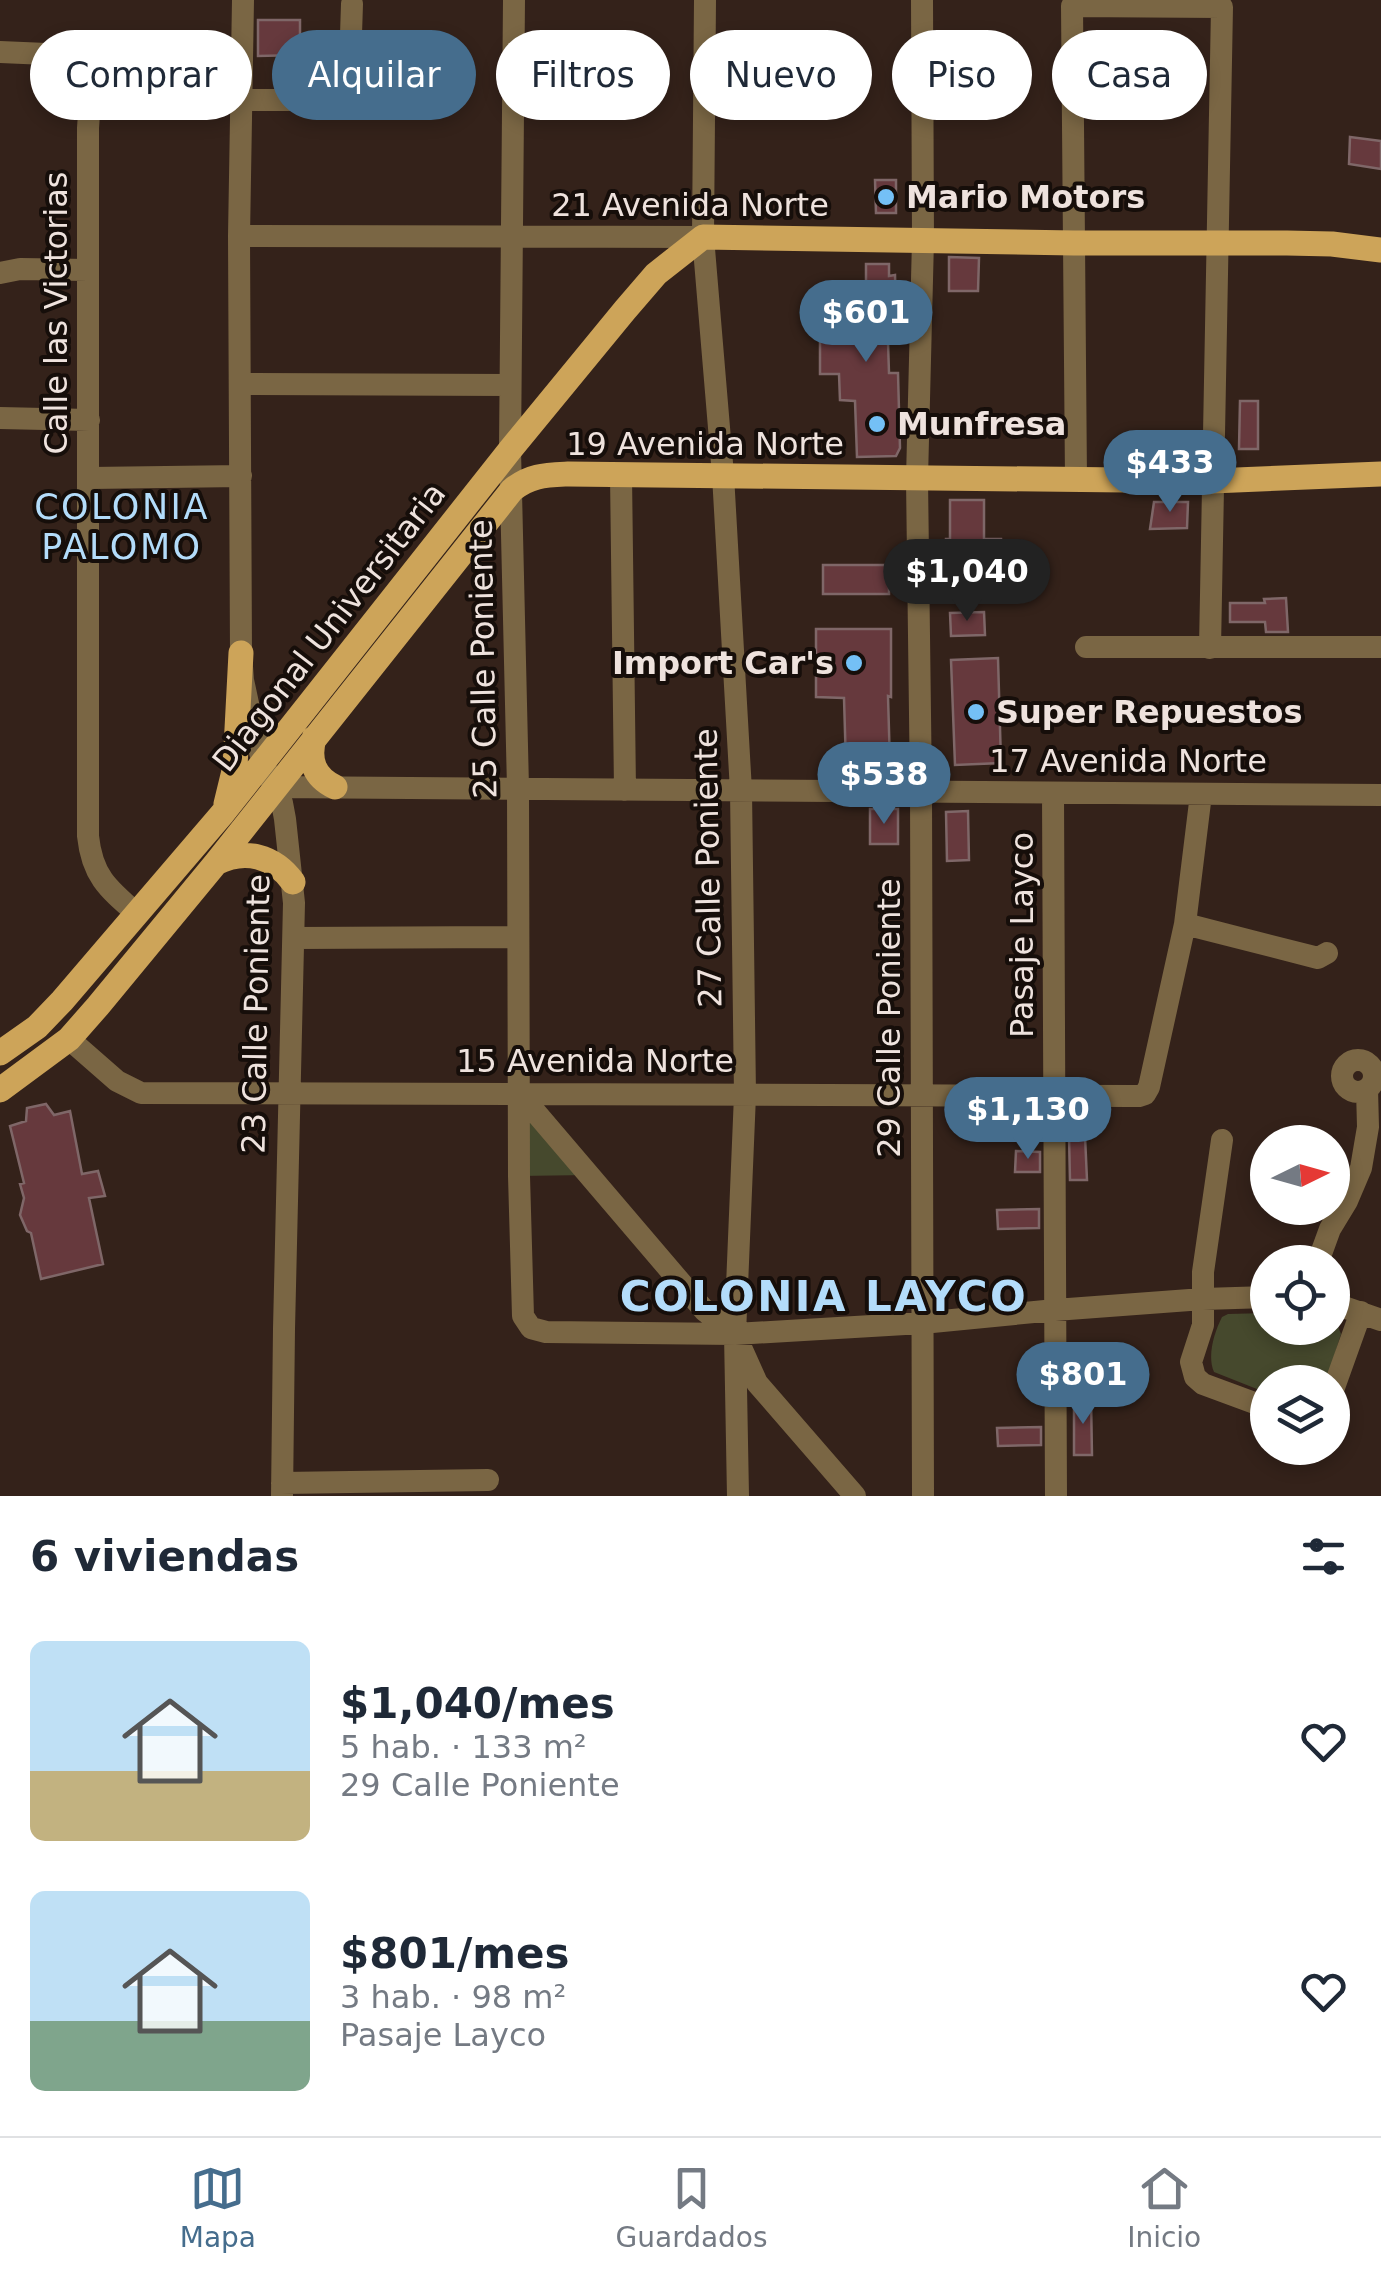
<!DOCTYPE html>
<html lang="es">
<head>
<meta charset="utf-8">
<style>
	body { margin:0; font-family:"DejaVu Sans",sans-serif; background:#f6f6f7; color:#1f2937; height:100vh; display:flex; flex-direction:column; font-size:38px; white-space:nowrap }
	* { box-sizing:border-box; margin:0 }
	p { font-size:32px; color:#747a83 }
	.icon { flex:none; width:55px; height:55px; fill:none; stroke:currentColor; stroke-width:2; stroke-linecap:round; stroke-linejoin:round }
	.map { position:relative; height:1496px; overflow:hidden }
	.drawer { display:flex; flex-direction:column; background:#fff; flex:1 }
	.drawer>* { flex:none }
	.top-card { position:absolute; left:30px; top:30px; width:1322px; height:90px; display:flex; gap:20px }
	.needle { width:65px; rotate:85deg }
	.buttons { position:absolute; left:1250px; top:1125px; display:grid; gap:20px }
	.buttons a { display:grid; place-items:center; width:100px; height:100px; border-radius:50%; background:#fff; box-shadow:0 5px 15px #0003; font-size:50px }
	.price { position:absolute; translate:-50% -85px; padding:0 22px; border-radius:35px; background:#456d8d; color:#fff; font-size:32px; line-height:65px; filter:drop-shadow(0 2px 5px #0008) }
	.price::after { content:''; position:absolute; left:50%; top:60px; width:30px; height:22px; margin-left:-15px; background:inherit; clip-path:polygon(0 0,100% 0,50% 100%) }
	.price.on { background:#222; color:#fff }
	ul { padding:0; list-style:none }
	li { display:flex; align-items:center; gap:30px; height:250px; padding:0 30px }
	li span { display:grid; place-items:center; flex:none; width:280px; height:200px; border-radius:15px; color:#555 }
	li>.icon { margin-inline-start:auto }
	span .icon { width:120px; height:120px; fill:#fffc; stroke-width:1 }
	li b { font-size:42px }
	h2 { display:flex; justify-content:space-between; align-items:center; height:120px; padding:0 30px; font-size:42px }
	.tag { padding:0 35px; border-radius:45px; background:#fff; box-shadow:0 5px 15px #0003; font-size:35px; line-height:90px }
	.tag.on { background:#456d8d; color:#fff }
	.tabs { display:flex; justify-content:space-around; align-items:center; height:140px; border-top:2px solid #e0e1e3; background:#fff; font-size:28px; color:#747a83 }
	.tabs a { display:grid; justify-items:center; gap:5px }
	.tabs .on { color:#456d8d }
	.map>svg:first-child { display:block }
	.green { fill:#46492d }
	.building { fill:#66393d; stroke:#7f6768; stroke-width:2.5 }
	.lines { fill:none; stroke-linecap:round; stroke-linejoin:round }
	.minor { stroke:#7a6644; stroke-width:22 }
	.major { stroke:#cda459; stroke-width:25 }
	.poi-dot { fill:#74c0f6; stroke:#160e0a; stroke-width:4 }
	.labels { text-anchor:middle; dominant-baseline:central; stroke-width:8; stroke-linejoin:round; paint-order:stroke }
	.poi-label { font-size:32px; font-weight:bold; fill:#eee2dd; stroke:#160e0a; text-anchor:start }
	.street-label { font-size:32px; fill:#eee2dd; stroke:#160e0a }
	.neighbourhood-label { font-size:35px; letter-spacing:2.5px; fill:#b3dcfa; stroke:#160e0a }
	.district-label { font-size:42px; font-weight:bold; letter-spacing:2.5px; fill:#b3dcfa; stroke:#160e0a }
</style>
</head>
<body>
<div class="map">
<svg width="1381" height="1496" viewBox="0 0 1381 1496">
	<rect width="100%" height="100%" fill="#34221a"/>
	<!-- green -->
	<path class="green" d="M 519,1093 L 589,1175 L 519,1176 Z
		M 1267,1313 L 1268,1328 L 1332,1328 L 1333,1320 L 1336,1321 L 1341,1334 L 1326,1382 L 1268,1382 L 1267,1393 L 1214,1372 C 1207,1356 1214,1333 1222,1317 L 1228,1314 Z"/>
	<!-- building -->
	<path class="building" d="M 258,20 L 300,20 L 300,55 L 258,56 Z
		M 1350,137 L 1381,141 L 1381,169 L 1349,164 Z
		M 875,180 L 896,180 L 896,213 L 876,213 Z
		M 949,257 L 979,258 L 978,291 L 949,291 Z
		M 866,264 L 889,264 L 889,276 L 895,275 L 896,310 L 887,311 L 889,373 L 898,373 L 900,448 L 896,456 L 857,457 L 855,401 L 840,400 L 839,374 L 820,374 L 820,315 L 866,313 Z
		M 1240,401 L 1258,401 L 1258,449 L 1239,449 Z
		M 950,500 L 984,500 L 984,539 L 1001,539 L 1001,562 L 946,562 L 946,539 L 950,539 Z
		M 1154,502 L 1188,502 L 1187,528 L 1150,529 Z
		M 823,565 L 889,565 L 889,594 L 823,594 Z
		M 1286,598 L 1288,632 L 1266,632 L 1265,622 L 1230,622 L 1230,603 L 1265,603 L 1264,599 Z
		M 984,612 L 985,635 L 951,636 L 950,613 Z
		M 816,629 L 891,629 L 891,697 L 888,696 L 890,765 L 846,766 L 844,698 L 816,697 Z
		M 998,658 L 1001,763 L 955,765 L 951,660 Z
		M 870,809 L 898,809 L 898,844 L 870,844 Z
		M 968,811 L 969,860 L 947,861 L 946,812 Z
		M 46,1104 L 54,1115 L 70,1111 L 82,1174 L 98,1171 L 105,1196 L 89,1198 L 103,1264 L 41,1279 L 31,1233 L 27,1231 L 20,1215 L 24,1198 L 20,1184 L 24,1183 L 10,1126 L 26,1121 L 27,1108 Z
		M 1069,1136 L 1085,1136 L 1087,1180 L 1070,1180 Z
		M 1016,1151 L 1040,1152 L 1040,1172 L 1015,1172 Z
		M 1039,1209 L 1039,1228 L 998,1229 L 997,1210 Z
		M 1074,1399 L 1091,1399 L 1092,1455 L 1074,1455 Z
		M 1041,1427 L 1041,1445 L 998,1446 L 997,1428 Z"/>
	<g class="lines">
		<!-- minor -->
		<path class="minor" d="M 243,0 L 239,236 L 241,653 L 243,680 L 253,727 L 263,763 L 282,803 L 285,819 L 294,903 L 284,1329 L 282,1496
			M 514,0 L 510,450 L 518,788 L 519,1176 L 523,1316 L 531,1328 L 546,1332 L 735,1334 L 922,1323 L 1055,1310 L 1203,1299 L 1268,1297
			M 705,0 L 703,237 L 723,475 L 741,791 L 745,1095 L 735,1334 L 738,1496
			M 922,0 L 923,240 L 917,479 L 921,792 L 923,1496
			M 0,52 L 93,56 L 241,50
			M 93,56 L 88,128 L 88,836 C 92,875 107,888 136,913
			M 241,100 L 340,100 L 349,96 L 352,4
			M 239,236 L 703,237
			M 0,273 L 20,269 L 88,270
			M 241,384 L 510,385
			M 0,418 L 89,420
			M 621,475 L 625,790
			M 90,478 L 241,476
			M 1076,480 L 1072,6 L 1222,7 L 1210,648
			M 1086,647 L 1381,647
			M 275,787 L 1381,795
			M 1053,793 L 1056,1496
			M 1185,924 L 1318,958 L 1327,953
			M 295,938 L 518,937
			M 69,1039 L 117,1081 L 141,1093 L 1139,1096 L 1145,1094 L 1149,1087 L 1185,924 L 1201,794
			M1342 1076a16 16 0 1 1 32 0a16 16 0 1 1-32 0Z
			M 519,1093 L 705,1311 L 735,1334 L 757,1383 L 855,1496
			M 1222,1140 L 1203,1272 L 1203,1325 L 1191,1362 L 1195,1377 L 1203,1384 L 1268,1408
			M 1318,1262 L 1330,1229 L 1347,1201 L 1361,1168 L 1368,1127 L 1367,1089
			M 1332,1303 L 1381,1320
			M 1332,1393 L 1361,1312
			M 282,1483 L 488,1480"/>
		<!-- major -->
		<path class="major" d="M 314,738 C 308,760 314,777 335,787
			M 226,804 L 235,767 L 241,653
			M 216,863 C 245,848 274,856 293,882
			M 0,1053 L 37,1027 L 62,1001 L 223,813 L 510,450 L 625,310 L 656,274 L 703,237 L 1074,243 L 1287,243 L 1332,244 L 1381,250
			M 0,1090 L 69,1039 L 98,1006 L 216,863 L 512,490 C 530,475 546,475 568,474 L 1212,481 L 1381,474"/>
	</g>
	<!-- markers -->
	<g class="poi-dot">
		<circle cx="886" cy="197" r="10"/>
		<circle cx="877" cy="424" r="10"/>
		<circle cx="854" cy="663" r="10"/>
		<circle cx="976" cy="712" r="10"/>
	</g>
	<g class="labels">
		<!-- poi labels -->
		<g class="poi-label">
			<text x="906" y="197">Mario Motors</text>
			<text x="897" y="424">Munfresa</text>
			<text x="834" y="663" text-anchor="end">Import Car's</text>
			<text x="996" y="712">Super Repuestos</text>
		</g>
		<!-- street labels -->
		<g class="street-label">
			<text x="690" y="205">21 Avenida Norte</text>
			<text transform="translate(56 313) rotate(-90)">Calle las Victorias</text>
			<text x="705" y="444">19 Avenida Norte</text>
			<text transform="translate(329 627) rotate(-52)">Diagonal Universitaria</text>
			<text transform="translate(483 659) rotate(-91)">25 Calle Poniente</text>
			<text x="1128" y="761">17 Avenida Norte</text>
			<text transform="translate(708 868) rotate(-91)">27 Calle Poniente</text>
			<text transform="translate(1022 935) rotate(-90)">Pasaje Layco</text>
			<text transform="translate(256 1014) rotate(-89)">23 Calle Poniente</text>
			<text transform="translate(889 1018) rotate(-90)">29 Calle Poniente</text>
			<text x="595" y="1061">15 Avenida Norte</text>
		</g>
		<!-- neighbourhood labels -->
		<g class="neighbourhood-label">
			<text x="122" y="507">COLONIA<tspan x="122" dy="40">PALOMO</tspan></text>
		</g>
		<!-- district labels -->
		<g class="district-label">
			<text x="824" y="1296">COLONIA LAYCO</text>
		</g>
	</g>
</svg>
<div class="buttons">
<a><svg class="needle" viewBox="-14 -14 28 28"><path d="M0-13l5 13h-10z" fill="#e53935"/><path d="M0 13l5-13h-10z" fill="#747a83"/></svg></a>
<a><svg class="icon" aria-label="locate" viewBox="0 0 24 24"><circle cx="12" cy="12" r="6"/><path d="M12 2v4M12 18v4M2 12h4M18 12h4"/></svg></a>
<a><svg class="icon" aria-label="layers" viewBox="0 0 24 24"><path d="M12 4l9 5-9 5-9-5zM3 14l9 5 9-5"/></svg></a>
</div>
<b class="price" style="left:866px;top:365px">$601</b>
<b class="price" style="left:1170px;top:515px">$433</b>
<b class="price on" style="left:967px;top:624px">$1,040</b>
<b class="price" style="left:884px;top:827px">$538</b>
<b class="price" style="left:1028px;top:1162px">$1,130</b>
<b class="price" style="left:1083px;top:1427px">$801</b>
<div class="top-card">
<a class="tag">Comprar</a>
<a class="tag on">Alquilar</a>
<a class="tag">Filtros</a>
<a class="tag">Nuevo</a>
<a class="tag">Piso</a>
<a class="tag">Casa</a>
</div>
</div>
<section class="drawer">
<h2>6 viviendas<svg class="icon" aria-label="filters" viewBox="0 0 24 24"><path d="M4 7h16M4 17h16"/><circle cx="9" cy="7" r="2"/><circle cx="15" cy="17" r="2"/></svg></h2>
<ul>
<li><span style="background:linear-gradient(#bfe0f5 65%,#c2b280 0)"><svg class="icon" aria-label="home" viewBox="0 0 24 24"><path d="M3 11l9-7 9 7M6 9v11h12V9"/></svg></span><div><b>$1,040/mes</b><p>5 hab. · 133 m²</p><p>29 Calle Poniente</p></div><svg class="icon" aria-label="heart" viewBox="0 0 24 24"><path d="M12 20l-8-8c-3-5 5-10 8-4 3-6 11-1 8 4z"/></svg></li>
<li><span style="background:linear-gradient(#bfe0f5 65%,#7fa58c 0)"><svg class="icon" aria-label="home" viewBox="0 0 24 24"><path d="M3 11l9-7 9 7M6 9v11h12V9"/></svg></span><div><b>$801/mes</b><p>3 hab. · 98 m²</p><p>Pasaje Layco</p></div><svg class="icon" aria-label="heart" viewBox="0 0 24 24"><path d="M12 20l-8-8c-3-5 5-10 8-4 3-6 11-1 8 4z"/></svg></li>
</ul>
</section>
<nav class="tabs">
<a class="on"><svg class="icon" aria-label="map" viewBox="0 0 24 24"><path d="M3 6l6-2 6 2 6-2v14l-6 2-6-2-6 2zM9 4v14M15 6v14"/></svg>Mapa</a>
<a><svg class="icon" aria-label="saved" viewBox="0 0 24 24"><path d="M7 4h10v16l-5-4-5 4z"/></svg>Guardados</a>
<a><svg class="icon" aria-label="home" viewBox="0 0 24 24"><path d="M3 11l9-7 9 7M6 9v11h12V9"/></svg>Inicio</a>
</nav>
</body>
</html>
